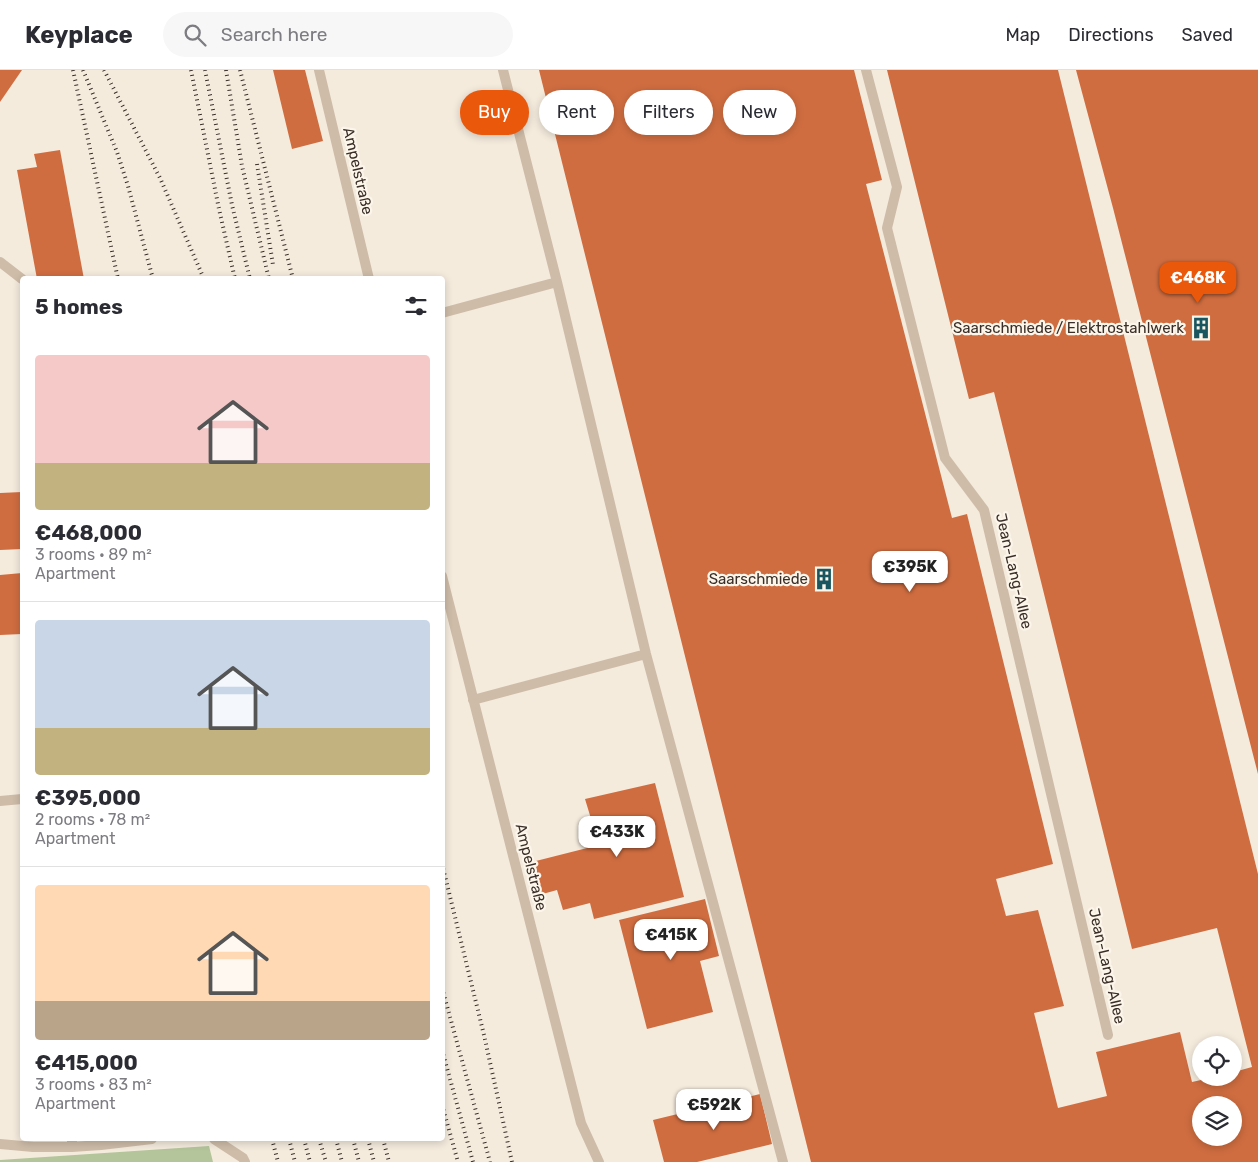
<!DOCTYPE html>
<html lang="en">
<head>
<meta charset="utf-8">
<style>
	body { margin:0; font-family:Rubik,sans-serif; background:#f7f7f7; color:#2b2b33; height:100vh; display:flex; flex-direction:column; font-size:19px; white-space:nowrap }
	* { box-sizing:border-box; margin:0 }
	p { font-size:16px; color:#7c7c81 }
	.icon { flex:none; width:28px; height:28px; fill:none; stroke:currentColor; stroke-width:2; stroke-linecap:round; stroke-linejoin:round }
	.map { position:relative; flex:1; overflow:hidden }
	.side { position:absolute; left:20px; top:206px; width:425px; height:865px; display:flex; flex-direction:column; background:#fff; border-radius:5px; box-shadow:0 2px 8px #0003 }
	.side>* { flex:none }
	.guide { position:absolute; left:460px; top:20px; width:475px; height:45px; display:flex; gap:10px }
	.tools { position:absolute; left:1192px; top:966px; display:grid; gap:10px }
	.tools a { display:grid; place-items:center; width:50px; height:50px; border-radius:50%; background:#fff; box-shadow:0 2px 8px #0003; font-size:25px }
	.price { position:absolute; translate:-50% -42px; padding:0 11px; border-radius:10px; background:#fff; color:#222; font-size:16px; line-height:32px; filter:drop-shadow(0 1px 2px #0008) }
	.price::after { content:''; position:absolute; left:50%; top:30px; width:15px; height:11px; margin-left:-8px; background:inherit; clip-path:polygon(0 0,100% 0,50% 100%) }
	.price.current { background:#ea580c; color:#fff }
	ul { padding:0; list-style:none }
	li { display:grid; align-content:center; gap:10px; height:265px; padding:0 15px }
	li+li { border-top:1px solid #e1e1e2 }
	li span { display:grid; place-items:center; height:155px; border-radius:5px; color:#555 }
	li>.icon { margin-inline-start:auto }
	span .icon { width:90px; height:90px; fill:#fffc; stroke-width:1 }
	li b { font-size:21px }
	h2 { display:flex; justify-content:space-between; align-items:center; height:60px; padding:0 15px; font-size:21px }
	.pill { padding:0 18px; border-radius:22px; background:#fff; box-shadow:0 2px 8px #0003; font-size:18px; line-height:45px }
	.pill.current { background:#ea580c; color:#fff }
	header { display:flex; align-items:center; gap:30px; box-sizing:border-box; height:70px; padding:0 25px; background:#fff; border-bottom:1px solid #e1e1e2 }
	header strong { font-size:24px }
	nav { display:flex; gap:28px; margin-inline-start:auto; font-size:18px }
	.search { width:350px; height:45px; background:#f7f7f7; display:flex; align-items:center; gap:12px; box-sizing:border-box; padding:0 18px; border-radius:28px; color:#7c7c81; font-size:19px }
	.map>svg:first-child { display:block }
	.green { fill:#b4c59b }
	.building { fill:#cf6d40; fill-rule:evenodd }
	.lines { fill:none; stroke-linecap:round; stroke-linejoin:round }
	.lane { stroke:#cebca8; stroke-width:10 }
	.rail { stroke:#3a2f28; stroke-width:4; stroke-dasharray:1 4; stroke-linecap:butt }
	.labels { text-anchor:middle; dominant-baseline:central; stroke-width:4.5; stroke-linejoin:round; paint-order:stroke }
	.street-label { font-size:15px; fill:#3a2f28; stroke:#fbf5ea }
	.poi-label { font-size:15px; fill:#3a2f28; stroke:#fbf5ea; text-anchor:end }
</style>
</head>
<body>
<header>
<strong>Keyplace</strong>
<div class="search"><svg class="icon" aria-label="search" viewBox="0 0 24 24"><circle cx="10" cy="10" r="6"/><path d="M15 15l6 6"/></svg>Search here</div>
<nav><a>Map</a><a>Directions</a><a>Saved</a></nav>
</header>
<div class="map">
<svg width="1258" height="1092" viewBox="0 0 1258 1092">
	<rect width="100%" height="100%" fill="#f4ebdd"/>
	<!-- green -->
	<path class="green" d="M 209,1076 L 213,1092 L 0,1092 L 0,1090 Z"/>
	<!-- building -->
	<path class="building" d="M 0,0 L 22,0 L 0,32 Z
		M 273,0 L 305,0 L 323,71 L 292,79 Z
		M 539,0 L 854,0 L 882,110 L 866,114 L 952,448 L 967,444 L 1053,794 L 996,809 L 1006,846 L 1038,840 L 1064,936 L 1034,943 L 1058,1038 L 1107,1026 L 1096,982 L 1180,962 L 1192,1012 L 1210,1008 L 1234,1008 L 1234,1002 L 1252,997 L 1217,858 L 1132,879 L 994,322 L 969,329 L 887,0 L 1058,0 L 1258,804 L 1258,1092 L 811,1092 ZM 1201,1035 L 1234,1035 L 1234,1068 L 1201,1068 Z
		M 1076,0 L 1258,0 L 1258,704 L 1113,138 Z
		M 60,80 L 84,209 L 37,209 L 17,100 L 37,97 L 34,84 Z
		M 22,422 L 22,479 L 0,480 L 0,423 Z
		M 22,503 L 22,564 L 0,565 L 0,505 Z
		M 655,713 L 684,827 L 594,849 L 590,833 L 563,840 L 557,820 L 539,825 L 528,793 L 599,775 L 585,729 Z
		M 705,829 L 719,886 L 700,891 L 713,942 L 647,959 L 619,850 Z
		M 760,1024 L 772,1074 L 697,1092 L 664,1092 L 653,1050 Z"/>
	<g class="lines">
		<!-- lane -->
		<path class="lane" d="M 319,0 L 369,209
			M 503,0 L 557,212 L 646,584 L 783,1092
			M 866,0 L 897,117 L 887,158 L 945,388 L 984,440 L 1108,965
			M 0,192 L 22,209
			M 442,243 L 557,212
			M 442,506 L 581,1053 L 599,1092
			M 473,630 L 646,584
			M 0,731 L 22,729
			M 214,1069 L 243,1088 L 245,1092
			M 0,1074 L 33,1077 L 72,1077 L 72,1069
			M 72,1077 L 101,1075 L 152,1069"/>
		<!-- rail -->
		<path class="rail" d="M 73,0 L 118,209
			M 83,0 L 117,82 L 128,116 L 153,209
			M 104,0 L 160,108 L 204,209
			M 191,0 L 219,139 L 235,209
			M 205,0 L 232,135 L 250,209
			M 226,0 L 242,96 L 269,209
			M 240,0 L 293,209
			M 257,94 L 273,195
			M 442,794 L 484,965 L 512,1092
			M 442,918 L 490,1092
			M 442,980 L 473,1092
			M 442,1035 L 458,1092
			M 272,1069 L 278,1092
			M 289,1069 L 295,1092
			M 304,1069 L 310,1092
			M 319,1069 L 326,1092
			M 336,1069 L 342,1092
			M 353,1069 L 359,1092
			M 368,1069 L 374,1092
			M 383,1069 L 389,1092"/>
	</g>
	<!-- icons -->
	<defs>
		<g id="building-bare" transform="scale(1.725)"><path d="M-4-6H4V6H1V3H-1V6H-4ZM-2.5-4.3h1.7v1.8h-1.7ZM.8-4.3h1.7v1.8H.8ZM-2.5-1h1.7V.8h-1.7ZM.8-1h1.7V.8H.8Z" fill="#1a565f" stroke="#fbf5ea" stroke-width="2.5" paint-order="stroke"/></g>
	</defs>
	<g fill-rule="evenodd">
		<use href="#building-bare" x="1201" y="258"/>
		<use href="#building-bare" x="824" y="509"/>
	</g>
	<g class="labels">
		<!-- street labels -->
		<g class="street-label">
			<text transform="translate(358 101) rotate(77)">Ampelstraße</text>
			<text transform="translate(1014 501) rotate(77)">Jean-Lang-Allee</text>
			<text transform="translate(531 797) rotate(76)">Ampelstraße</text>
			<text transform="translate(1107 896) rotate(77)">Jean-Lang-Allee</text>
		</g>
		<!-- poi labels -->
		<g class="poi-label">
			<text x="1184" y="258">Saarschmiede / Elektrostahlwerk</text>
			<text x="808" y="509">Saarschmiede</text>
		</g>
	</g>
</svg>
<div class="tools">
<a><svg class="icon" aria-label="locate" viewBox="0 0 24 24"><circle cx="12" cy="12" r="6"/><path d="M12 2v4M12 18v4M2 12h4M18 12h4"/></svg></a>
<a><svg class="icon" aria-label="layers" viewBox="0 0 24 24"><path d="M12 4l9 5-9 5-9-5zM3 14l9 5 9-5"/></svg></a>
</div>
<b class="price current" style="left:1198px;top:234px">€468K</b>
<b class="price" style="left:910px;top:523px">€395K</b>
<b class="price" style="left:617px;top:788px">€433K</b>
<b class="price" style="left:671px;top:891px">€415K</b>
<b class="price" style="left:714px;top:1061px">€592K</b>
<div class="guide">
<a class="pill current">Buy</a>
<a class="pill">Rent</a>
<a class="pill">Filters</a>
<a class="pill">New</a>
</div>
<section class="side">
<h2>5 homes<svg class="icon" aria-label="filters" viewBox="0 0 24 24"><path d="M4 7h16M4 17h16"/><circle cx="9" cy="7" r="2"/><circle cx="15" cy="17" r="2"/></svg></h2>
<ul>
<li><span style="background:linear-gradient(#f6c9c9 70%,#c2b280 0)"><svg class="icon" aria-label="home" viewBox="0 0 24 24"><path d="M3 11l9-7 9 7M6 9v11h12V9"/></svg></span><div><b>€468,000</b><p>3 rooms · 89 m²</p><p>Apartment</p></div></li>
<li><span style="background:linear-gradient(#c9d6e8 70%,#c2b280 0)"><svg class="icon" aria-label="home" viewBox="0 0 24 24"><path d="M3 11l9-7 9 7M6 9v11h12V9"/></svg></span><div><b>€395,000</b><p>2 rooms · 78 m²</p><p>Apartment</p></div></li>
<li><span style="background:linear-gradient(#ffd9b3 75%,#b9a48a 0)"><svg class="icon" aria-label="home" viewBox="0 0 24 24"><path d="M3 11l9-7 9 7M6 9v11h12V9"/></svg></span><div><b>€415,000</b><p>3 rooms · 83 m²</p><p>Apartment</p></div></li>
</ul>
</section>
</div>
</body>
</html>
